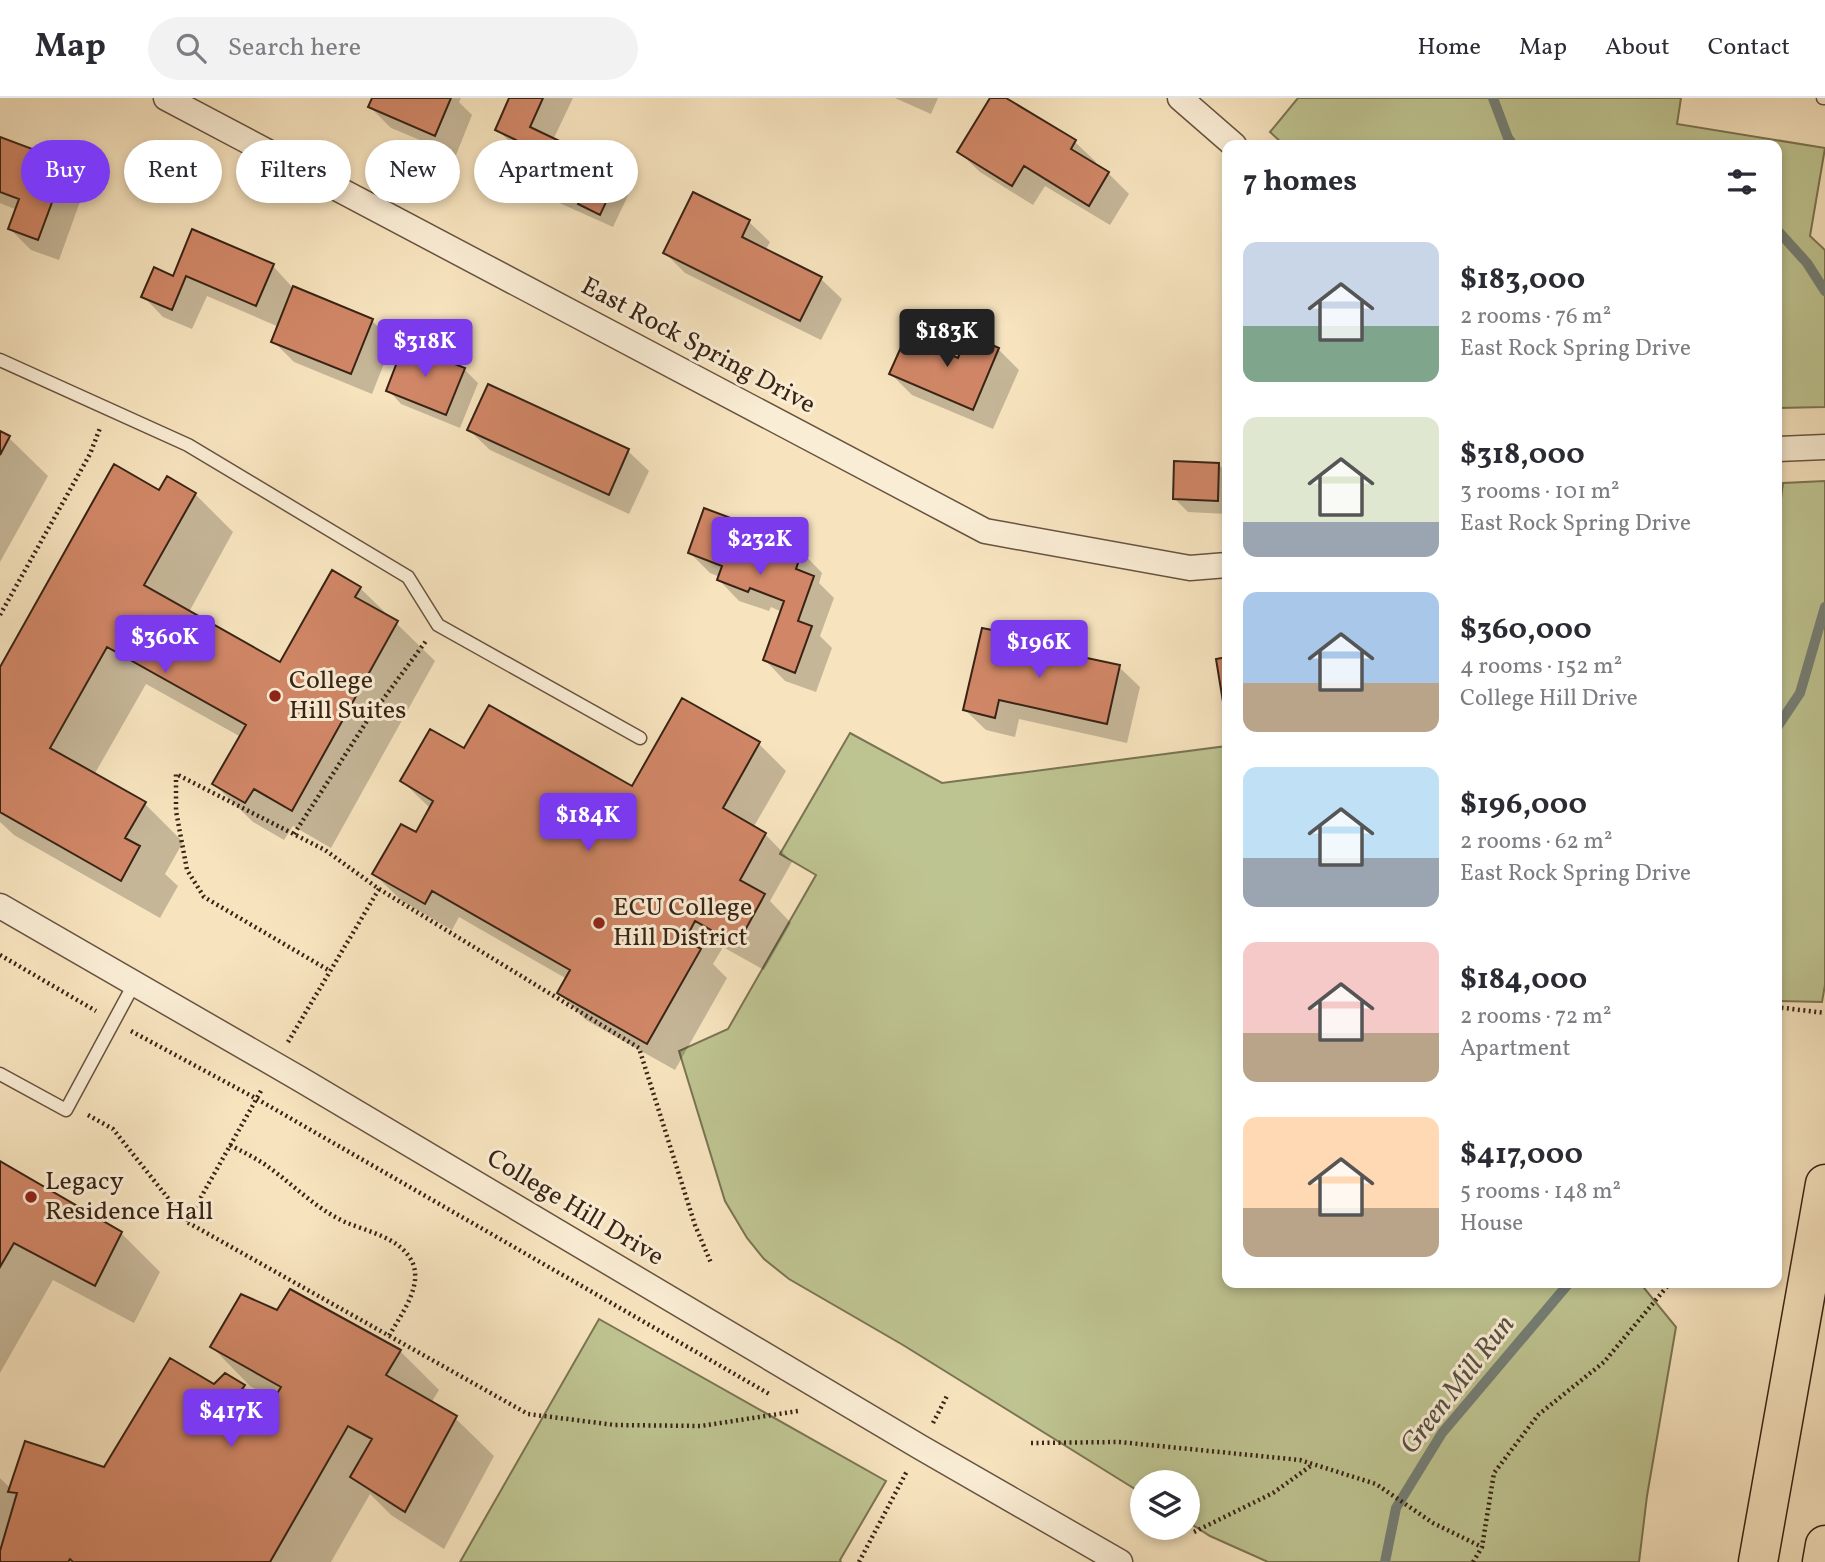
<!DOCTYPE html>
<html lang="en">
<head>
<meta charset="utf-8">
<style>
	body { margin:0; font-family:Vollkorn,serif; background:#f2f2f3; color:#2b2b33; height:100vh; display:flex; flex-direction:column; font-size:26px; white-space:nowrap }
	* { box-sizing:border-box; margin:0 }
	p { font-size:23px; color:#7c7c81 }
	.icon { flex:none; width:38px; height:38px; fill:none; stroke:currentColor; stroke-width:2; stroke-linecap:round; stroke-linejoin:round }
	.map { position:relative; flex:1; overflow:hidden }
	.panel { position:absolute; left:1222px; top:42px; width:560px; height:1148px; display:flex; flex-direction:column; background:#fff; border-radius:14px; box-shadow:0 4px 10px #0003 }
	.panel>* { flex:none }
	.hud { position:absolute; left:21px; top:42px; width:665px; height:63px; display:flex; gap:14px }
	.buttons { position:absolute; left:1130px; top:1372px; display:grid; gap:14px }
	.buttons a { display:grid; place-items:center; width:70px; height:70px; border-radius:50%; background:#fff; box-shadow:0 4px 10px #0003; font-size:35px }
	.price { position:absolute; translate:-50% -60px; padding:0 16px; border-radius:7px; background:#7c3aed; color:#fff; font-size:23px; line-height:46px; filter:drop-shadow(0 2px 4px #0008) }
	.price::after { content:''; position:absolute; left:50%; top:42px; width:21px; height:16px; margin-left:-10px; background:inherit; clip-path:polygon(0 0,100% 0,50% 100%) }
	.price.active { background:#222; color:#fff }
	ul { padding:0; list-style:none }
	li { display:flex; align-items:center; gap:21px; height:175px; padding:0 21px }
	li span { display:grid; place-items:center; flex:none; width:196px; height:140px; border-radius:14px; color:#555 }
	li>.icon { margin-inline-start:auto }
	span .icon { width:84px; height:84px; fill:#fffc; stroke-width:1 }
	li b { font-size:30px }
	h2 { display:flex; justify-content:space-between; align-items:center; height:84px; padding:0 21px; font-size:30px }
	.chip { padding:0 24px; border-radius:32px; background:#fff; box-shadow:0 4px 10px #0003; font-size:24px; line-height:63px }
	.chip.active { background:#7c3aed; color:#fff }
	header { display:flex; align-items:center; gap:42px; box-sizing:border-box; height:98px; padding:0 35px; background:#fff; border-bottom:2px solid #e1e1e2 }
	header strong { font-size:33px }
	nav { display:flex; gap:38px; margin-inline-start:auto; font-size:24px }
	.search { width:490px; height:63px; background:#f2f2f3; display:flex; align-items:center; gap:18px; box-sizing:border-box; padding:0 24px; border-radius:38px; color:#7c7c81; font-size:26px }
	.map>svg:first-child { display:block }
	.green { fill:#bec491; stroke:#7b7453; stroke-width:2 }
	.shadow { fill:#0003 }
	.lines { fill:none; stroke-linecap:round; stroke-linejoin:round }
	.stream { stroke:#757f77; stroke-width:10 }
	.building { fill:#d18767; stroke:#382315; stroke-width:2 }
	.lane-casing { stroke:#685340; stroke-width:15 }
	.street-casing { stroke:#685340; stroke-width:27 }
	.primary-casing { stroke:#382315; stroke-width:41 }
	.path { stroke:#382315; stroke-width:4.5; stroke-dasharray:2 3.5; stroke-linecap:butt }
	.lane { stroke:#faedd5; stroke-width:12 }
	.street { stroke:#faedd5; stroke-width:24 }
	.primary { stroke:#f7e4bf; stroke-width:38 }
	.poi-dot { fill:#8f2418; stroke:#faedd5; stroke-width:2.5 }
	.labels { text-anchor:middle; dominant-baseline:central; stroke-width:6; stroke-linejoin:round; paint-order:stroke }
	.street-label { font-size:26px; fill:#382315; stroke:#faedd5 }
	.poi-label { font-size:26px; fill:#382315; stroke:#faedd5; text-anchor:start }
	.water-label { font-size:28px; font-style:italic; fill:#575146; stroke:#faedd5 }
</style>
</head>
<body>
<header>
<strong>Map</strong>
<div class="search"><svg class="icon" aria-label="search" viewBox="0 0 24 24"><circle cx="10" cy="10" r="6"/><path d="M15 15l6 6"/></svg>Search here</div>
<nav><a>Home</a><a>Map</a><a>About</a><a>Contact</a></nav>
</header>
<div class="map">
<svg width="1825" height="1464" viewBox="0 0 1825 1464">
	<rect width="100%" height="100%" fill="#f7e4bf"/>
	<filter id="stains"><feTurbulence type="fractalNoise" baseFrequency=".00286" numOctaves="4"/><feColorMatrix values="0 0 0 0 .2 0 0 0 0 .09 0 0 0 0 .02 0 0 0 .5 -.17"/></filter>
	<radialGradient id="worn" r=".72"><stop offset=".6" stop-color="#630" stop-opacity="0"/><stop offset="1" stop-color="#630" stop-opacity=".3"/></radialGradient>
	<!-- green -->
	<path class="green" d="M 1298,0 L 1681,0 L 1677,26 L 1825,50 L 1810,138 L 1825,152 L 1825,309 L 1776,310 L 1776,47 L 1284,47 L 1270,34 Z
		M 1825,383 L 1825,887 L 1822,904 L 1776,903 L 1776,439 L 1783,385 Z
		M 850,635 L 942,685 L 1227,648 L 1227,1185 L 1640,1185 L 1676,1229 L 1647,1398 L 1639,1464 L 1268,1464 L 1210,1438 L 1188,1424 L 1188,1384 L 1143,1384 L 1143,1396 L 903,1247 L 789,1181 L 764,1161 L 747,1140 L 725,1103 L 679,953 L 728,931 L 816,777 L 780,756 Z
		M 599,1221 L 886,1383 L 840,1462 L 841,1464 L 460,1464 Z"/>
	<!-- shadow -->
	<path class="shadow" d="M 374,0 L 461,0 L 459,4 L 472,17 L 456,57 L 391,30 L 370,9 Z
		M 511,0 L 573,0 L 553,42 L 590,59 L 598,68 L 621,71 L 634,85 L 613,129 L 526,90 L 506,69 L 515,49 L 497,31 Z
		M 895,0 L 938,0 L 931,16 Z
		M 992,0 L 1003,0 L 1075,44 L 1096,64 L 1094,67 L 1108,75 L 1129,96 L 1110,127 L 1045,88 L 1033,107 L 980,74 L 959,54 Z
		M 0,41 L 66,66 L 86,87 L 59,162 L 31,152 L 10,131 L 17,112 L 0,105 Z
		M 749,124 L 770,144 L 765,153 L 821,181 L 842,201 L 821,242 L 685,175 L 665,155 Z
		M 193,133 L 273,168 L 293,190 L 372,223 L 393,243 L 372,296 L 294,264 L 273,243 L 279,229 L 207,198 L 192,231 L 163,219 L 143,198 L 174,180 Z
		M 998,251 L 1019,272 L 993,331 L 912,297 L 891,276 L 959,262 Z
		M 464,271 L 478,285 L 460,330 L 401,306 L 388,292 Z
		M 489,288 L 628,353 L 649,373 L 629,416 L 490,352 L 469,332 Z
		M 0,335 L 9,340 L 48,378 L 0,464 Z
		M 1219,367 L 1227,375 L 1227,416 L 1188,414 L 1175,401 Z
		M 159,394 L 195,396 L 233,434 L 189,514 L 281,567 L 360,490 L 435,563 L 331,750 L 293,728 L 284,742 L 253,724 L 214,686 L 241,639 L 146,586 L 94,677 L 145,706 L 183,744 L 165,776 L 178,788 L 160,820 L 14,737 L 0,724 L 0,572 Z
		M 783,441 L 794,452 L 802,454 L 822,475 L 819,485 L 834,500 L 820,538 L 832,550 L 816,594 L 785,583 L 765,562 L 782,514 L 771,509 L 769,513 L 739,503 L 719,482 L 720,479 L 710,475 L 690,455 Z
		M 1017,539 L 1027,549 L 1119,569 L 1140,589 L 1127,645 L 1019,621 L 1015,639 L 986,632 L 965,612 Z
		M 759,646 L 786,673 L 753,730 L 765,736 L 792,764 L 770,803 L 791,825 L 764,872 L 723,849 L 713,866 L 727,880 L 675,972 L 586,922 L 559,895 L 567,881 L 459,819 L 452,832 L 402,803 L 374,776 L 416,736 L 431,711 L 402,683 L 465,653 L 633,691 Z
		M 0,1065 L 121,1135 L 160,1174 L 134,1225 L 53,1182 L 0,1275 Z
		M 291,1193 L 400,1253 L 439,1292 L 431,1305 L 455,1320 L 494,1358 L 444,1451 L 391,1417 L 370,1396 L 331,1464 L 0,1464 L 0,1380 L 11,1391 L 105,1371 L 225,1277 L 244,1289 L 268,1313 L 275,1302 L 250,1288 L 212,1249 L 278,1214 Z"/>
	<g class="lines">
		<!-- stream -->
		<path class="stream" d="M 1493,0 L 1508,40 L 1513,47
			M 1776,134 L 1779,134 L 1807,165 L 1825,193
			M 1776,631 L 1800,595 L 1825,509
			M 1385,1464 L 1396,1410 L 1442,1335 L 1569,1185"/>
	</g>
	<!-- building -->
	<path class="building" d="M 372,0 L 451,0 L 435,38 L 368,9 Z
		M 509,0 L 543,0 L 530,29 L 591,58 L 570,100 L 504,70 L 516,42 L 495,32 Z
		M 990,0 L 1006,0 L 1076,42 L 1071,51 L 1109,74 L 1089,108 L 1024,68 L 1012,88 L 957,54 Z
		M 0,39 L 67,64 L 38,142 L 8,131 L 19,101 L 0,94 Z
		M 600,59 L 622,70 L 600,117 L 578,106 Z
		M 693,94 L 750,122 L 742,139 L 822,179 L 800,223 L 663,155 Z
		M 192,131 L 274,166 L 256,208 L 186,178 L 172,212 L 141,199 L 154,169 L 173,178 Z
		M 293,188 L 373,221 L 351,276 L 271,244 Z
		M 968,236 L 999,250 L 973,312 L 889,276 L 906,238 L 958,260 Z
		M 404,246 L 465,270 L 446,317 L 386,293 Z
		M 488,286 L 629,351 L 609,397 L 467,332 Z
		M 0,333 L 10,338 L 0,357 Z
		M 1174,363 L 1219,365 L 1218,403 L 1173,401 Z
		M 114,366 L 159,392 L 167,378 L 196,395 L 144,487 L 280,564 L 332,472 L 361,489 L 355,499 L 398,523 L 292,713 L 254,691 L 245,705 L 212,686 L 246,627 L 107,549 L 50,650 L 146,704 L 125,740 L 140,748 L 121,783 L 0,714 L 0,569 Z
		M 704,410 L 784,440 L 782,446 L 802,453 L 796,471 L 814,478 L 798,523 L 812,528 L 795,575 L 763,562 L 784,503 L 750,490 L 748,494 L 717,482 L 722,468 L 688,455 Z
		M 982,530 L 1018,537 L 1016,545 L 1120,567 L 1107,626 L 999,602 L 995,620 L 963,612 Z
		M 1227,559 L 1227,610 L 1224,610 L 1216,561 Z
		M 682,600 L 760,644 L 723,710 L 766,735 L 740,782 L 765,796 L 737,847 L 695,823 L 685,842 L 701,851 L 647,946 L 557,895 L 570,872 L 432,793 L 425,806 L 372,776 L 401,726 L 416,734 L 433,703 L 400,683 L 430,631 L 464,650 L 489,607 L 632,688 Z
		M 0,1063 L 122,1134 L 95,1188 L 14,1145 L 0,1169 Z
		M 290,1191 L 401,1252 L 386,1277 L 457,1318 L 405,1414 L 350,1379 L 372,1341 L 348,1328 L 270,1464 L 73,1464 L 70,1461 L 68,1464 L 0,1464 L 0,1453 L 17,1395 L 8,1394 L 25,1343 L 104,1369 L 170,1260 L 214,1286 L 225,1275 L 245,1287 L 237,1298 L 266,1314 L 281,1289 L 210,1249 L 241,1196 L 277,1212 Z"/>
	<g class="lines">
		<!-- lane casing -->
		<g class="lane-casing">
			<path id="lane" d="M 1823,0 L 1825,0
				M 0,262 L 188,347 L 408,479 L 438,527 L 640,640
				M 0,976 L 66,1012 L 134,886"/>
		</g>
		<!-- street casing -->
		<g class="street-casing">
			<path id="street" d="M 166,0 L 985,433 L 1190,470 L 1227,467
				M 1180,0 L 1234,47
				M 1776,351 L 1825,349
				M 0,808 L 300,981 L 920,1349 L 1120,1464"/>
		</g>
		<!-- primary casing -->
		<g class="primary-casing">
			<path id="primary" d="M 1758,1464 L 1825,1086
				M 1822,1464 L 1825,1447"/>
		</g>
		<!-- path -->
		<path class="path" d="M 0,517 L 90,356 L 100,330
			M 294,736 L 367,623 L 426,543
			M 379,791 L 639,950 L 695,1127 L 711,1165
			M 0,857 L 96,913
			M 1776,909 L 1825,915
			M 131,933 L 257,1001 L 771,1297
			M 288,944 L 379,791 L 325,752 L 176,676 L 176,713 L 187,772 L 204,799 L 330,873
			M 88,1017 L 113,1031 L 187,1124 L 528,1316 L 615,1327 L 701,1328 L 798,1313
			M 230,1047 C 243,1054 256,1060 267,1068 C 294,1087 315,1110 345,1124 C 366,1133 397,1139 410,1160 C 426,1185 401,1216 389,1238
			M 187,1124 L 262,991
			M 933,1325 L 947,1298
			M 1031,1345 L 1119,1344 L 1300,1362 L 1376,1386 L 1433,1425 L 1482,1449
			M 1194,1434 L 1273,1395 L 1312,1367
			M 859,1464 L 907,1373
			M 1473,1464 L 1482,1449 L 1494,1375 L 1538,1317 L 1604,1264 L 1670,1185"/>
		<!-- lane -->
		<use href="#lane" class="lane"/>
		<!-- street -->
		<use href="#street" class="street"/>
		<!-- primary -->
		<use href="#primary" class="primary"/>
	</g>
	<!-- markers -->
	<g class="poi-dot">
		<circle cx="275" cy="598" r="7"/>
		<circle cx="599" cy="825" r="7"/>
		<circle cx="31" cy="1099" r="7"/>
	</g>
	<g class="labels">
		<!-- street labels -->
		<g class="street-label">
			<text transform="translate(698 248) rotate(28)">East Rock Spring Drive</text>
			<text transform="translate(575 1110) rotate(31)">College Hill Drive</text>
		</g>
		<!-- poi labels -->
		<g class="poi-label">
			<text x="289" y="583">College<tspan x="289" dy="30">Hill Suites</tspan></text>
			<text x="613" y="810">ECU College<tspan x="613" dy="30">Hill District</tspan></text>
			<text x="45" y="1084">Legacy<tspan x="45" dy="30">Residence Hall</tspan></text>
		</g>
		<!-- water labels -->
		<g class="water-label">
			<text transform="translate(1458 1287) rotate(-52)">Green Mill Run</text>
		</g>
	</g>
	<rect width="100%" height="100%" filter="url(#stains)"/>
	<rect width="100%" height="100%" fill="url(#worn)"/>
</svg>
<div class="buttons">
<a><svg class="icon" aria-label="layers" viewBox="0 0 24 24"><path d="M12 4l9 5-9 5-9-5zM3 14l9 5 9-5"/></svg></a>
</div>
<b class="price active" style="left:947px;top:271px">$183K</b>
<b class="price" style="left:425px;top:281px">$318K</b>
<b class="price" style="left:760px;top:479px">$232K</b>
<b class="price" style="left:165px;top:577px">$360K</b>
<b class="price" style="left:1039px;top:582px">$196K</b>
<b class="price" style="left:588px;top:755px">$184K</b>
<b class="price" style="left:231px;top:1351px">$417K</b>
<div class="hud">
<a class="chip active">Buy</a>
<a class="chip">Rent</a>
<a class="chip">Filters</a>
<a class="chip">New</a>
<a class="chip">Apartment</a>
</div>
<section class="panel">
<h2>7 homes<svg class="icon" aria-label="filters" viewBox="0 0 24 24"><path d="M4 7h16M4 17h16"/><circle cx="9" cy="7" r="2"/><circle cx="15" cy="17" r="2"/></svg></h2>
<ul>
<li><span style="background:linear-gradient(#c9d6e8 60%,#7fa58c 0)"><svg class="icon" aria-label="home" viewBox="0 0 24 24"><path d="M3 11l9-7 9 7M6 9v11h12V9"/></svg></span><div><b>$183,000</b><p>2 rooms · 76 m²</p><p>East Rock Spring Drive</p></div></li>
<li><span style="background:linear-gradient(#dfe7d0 75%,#9aa5b1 0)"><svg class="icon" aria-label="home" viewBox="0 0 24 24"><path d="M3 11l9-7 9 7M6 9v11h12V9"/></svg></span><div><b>$318,000</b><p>3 rooms · 101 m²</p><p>East Rock Spring Drive</p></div></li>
<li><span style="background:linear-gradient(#a9c7e8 65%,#b9a48a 0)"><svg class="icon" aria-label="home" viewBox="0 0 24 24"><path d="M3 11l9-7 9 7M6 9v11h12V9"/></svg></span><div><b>$360,000</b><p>4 rooms · 152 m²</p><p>College Hill Drive</p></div></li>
<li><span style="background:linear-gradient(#bfe0f5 65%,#9aa5b1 0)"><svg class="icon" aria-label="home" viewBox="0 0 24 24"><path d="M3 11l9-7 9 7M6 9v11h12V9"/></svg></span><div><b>$196,000</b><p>2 rooms · 62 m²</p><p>East Rock Spring Drive</p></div></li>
<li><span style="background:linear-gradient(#f6c9c9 65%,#b9a48a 0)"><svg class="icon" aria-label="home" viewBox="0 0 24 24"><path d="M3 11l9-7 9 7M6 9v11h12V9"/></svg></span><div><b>$184,000</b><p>2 rooms · 72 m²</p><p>Apartment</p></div></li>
<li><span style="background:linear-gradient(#ffd9b3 65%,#b9a48a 0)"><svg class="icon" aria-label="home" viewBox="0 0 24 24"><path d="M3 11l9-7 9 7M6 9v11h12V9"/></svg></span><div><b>$417,000</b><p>5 rooms · 148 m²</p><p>House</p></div></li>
</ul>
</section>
</div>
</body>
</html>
